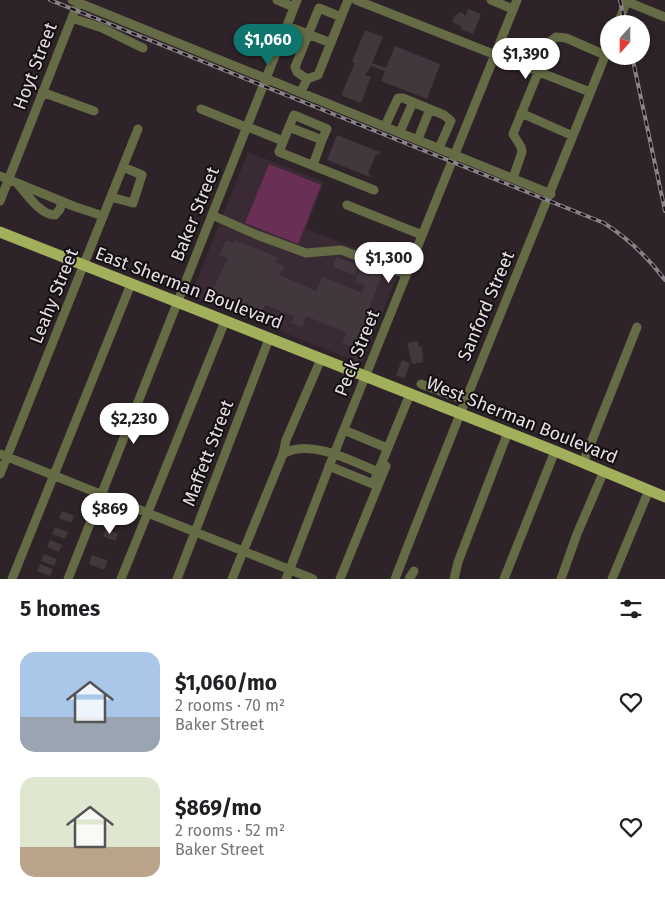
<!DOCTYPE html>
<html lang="en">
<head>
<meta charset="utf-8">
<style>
	body { margin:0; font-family:"Fira Sans",sans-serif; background:#f6f6f6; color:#202124; height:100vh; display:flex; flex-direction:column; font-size:19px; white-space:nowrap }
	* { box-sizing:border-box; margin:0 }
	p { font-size:16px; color:#757577 }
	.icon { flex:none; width:28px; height:28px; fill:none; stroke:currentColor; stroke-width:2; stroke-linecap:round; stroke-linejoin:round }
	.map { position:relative; height:579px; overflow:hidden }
	.sheet { display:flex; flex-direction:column; background:#fff; flex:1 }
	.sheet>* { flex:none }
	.needle { width:32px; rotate:201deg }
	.controls { position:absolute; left:600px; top:15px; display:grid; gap:10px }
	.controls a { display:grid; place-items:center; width:50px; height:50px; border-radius:50%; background:#fff; box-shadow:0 2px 12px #0003; font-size:25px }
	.price { position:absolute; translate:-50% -42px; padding:0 11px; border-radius:18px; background:#fff; color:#222; font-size:16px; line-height:32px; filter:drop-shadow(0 1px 2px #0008) }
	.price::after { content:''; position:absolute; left:50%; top:30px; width:15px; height:11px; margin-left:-8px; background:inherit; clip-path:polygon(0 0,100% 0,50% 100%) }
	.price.active { background:#0f766e; color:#fff }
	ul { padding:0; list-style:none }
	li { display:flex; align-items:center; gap:15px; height:125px; padding:0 20px }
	li span { display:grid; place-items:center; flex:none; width:140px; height:100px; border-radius:15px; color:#555 }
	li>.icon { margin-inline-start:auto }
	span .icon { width:60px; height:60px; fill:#fffc; stroke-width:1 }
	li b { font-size:21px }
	h2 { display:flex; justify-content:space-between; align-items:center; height:60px; padding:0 20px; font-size:21px }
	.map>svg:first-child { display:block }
	.built { fill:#3a2a34 }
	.green { fill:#6a2f55 }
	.building { fill:#42373d }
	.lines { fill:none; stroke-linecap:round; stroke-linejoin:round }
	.minor { stroke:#656b44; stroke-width:9 }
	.major { stroke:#a3b05b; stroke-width:11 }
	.rail-casing { stroke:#8a8287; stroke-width:4 }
	.rail { stroke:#130e11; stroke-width:2; stroke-dasharray:5.5; stroke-linecap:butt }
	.labels { text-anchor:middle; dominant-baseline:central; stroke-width:4; stroke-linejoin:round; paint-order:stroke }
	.street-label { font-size:18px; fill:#e5dee2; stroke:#130e11 }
</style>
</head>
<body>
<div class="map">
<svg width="665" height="579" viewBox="0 0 665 579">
	<rect width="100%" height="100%" fill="#2d2329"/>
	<!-- built -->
	<path class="built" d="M 248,152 L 324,182 L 306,229 L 401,266 L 362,364 L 191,295 Z"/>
	<!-- green -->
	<path class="green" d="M 269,164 L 321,185 L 298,244 L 245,223 Z"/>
	<!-- building -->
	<path class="building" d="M 468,9 L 481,14 L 473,34 L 460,29 L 461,26 L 452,22 L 456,14 L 458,15 L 459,12 L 464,14 L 465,17 Z
		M 365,30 L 383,37 L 372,63 L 386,68 L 395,46 L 440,64 L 427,99 L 381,81 L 385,71 L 371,66 L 365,75 L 371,77 L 361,103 L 341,95 L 355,63 L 352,62 Z
		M 337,135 L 380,152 L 379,155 L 376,154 L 368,174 L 371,175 L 370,177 L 327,160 Z
		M 226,240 L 234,243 L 235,240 L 277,257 L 275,262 L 284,266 L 280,275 L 316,291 L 322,277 L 362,293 L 365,286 L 355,282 L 361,267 L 382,275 L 354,347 L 342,343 L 347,333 L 306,316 L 302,327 L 291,323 L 294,316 L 265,305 L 262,311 L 212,291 L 228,258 L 219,255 Z
		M 336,257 L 359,265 L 355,275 L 333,267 Z
		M 418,341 L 419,347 L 422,346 L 423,362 L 412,364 L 407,343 Z
		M 402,360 L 410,363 L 404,379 L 396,375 Z
		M 62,511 L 74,516 L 71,523 L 59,518 Z
		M 55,527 L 68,532 L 65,539 L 52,534 Z
		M 106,529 L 118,534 L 115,541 L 103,536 Z
		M 50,540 L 62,545 L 59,552 L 47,547 Z
		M 44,554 L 57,559 L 54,566 L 41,561 Z
		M 92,555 L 108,561 L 104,570 L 89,564 Z
		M 40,564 L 53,569 L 50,576 L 37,571 Z"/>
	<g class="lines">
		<!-- minor -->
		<path class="minor" d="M 72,0 L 551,194
			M 277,0 L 294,7
			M 356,0 L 590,92
			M 491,0 L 513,9
			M 623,0 L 665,17
			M 72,18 L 102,28 L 143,48
			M 618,24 L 627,0
			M 287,26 L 331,43
			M 307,79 L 297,72 L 295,67 L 319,8 L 341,17
			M 42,92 L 94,111
			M 301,92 L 307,79 L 318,75 L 348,0
			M 201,109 L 248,128
			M 521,113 L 573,136
			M 385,126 L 398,98 L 403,98 L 444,115 L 451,121 L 439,148
			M 248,127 L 283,141
			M 289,127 L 294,115 L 327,129 L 322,140
			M 400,132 L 413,102
			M 418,139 L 430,109
			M 313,165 L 322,140 L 289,127 L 279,152 L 374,190
			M 0,176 L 73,206 L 103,216
			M 513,178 L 522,152 L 521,147 L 513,134 L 551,41 L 556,37 L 566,38 L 605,55
			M 17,183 C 26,193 40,215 55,215 L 60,209 L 62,201
			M 111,197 L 133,203 L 142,175 L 123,167
			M 0,201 L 79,0
			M 347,205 L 422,235
			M 212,215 L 257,235 L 306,253 L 341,250 L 406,274
			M 421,384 L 464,400
			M 344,430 L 387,448
			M 0,454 L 313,579
			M 283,454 L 286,440 L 321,359
			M 583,463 L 637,327
			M 329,466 L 373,484 L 377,474
			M 0,474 L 138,129
			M 12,579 L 131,284
			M 68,579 L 297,0
			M 121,579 L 225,321
			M 177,579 L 269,339
			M 232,579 L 283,454 C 309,438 352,461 378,472 L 410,394
			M 286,579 L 334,454 L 517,0
			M 340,579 L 386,466
			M 395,579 C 464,400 538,224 609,46
			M 409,579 L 414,571
			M 454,579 L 458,562 L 508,432
			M 504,579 L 555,451
			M 561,579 L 577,534 L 604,471
			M 612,579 L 649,490"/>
		<!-- major -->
		<path class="major" d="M 0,232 L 555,451 L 665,497"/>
		<!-- rail casing -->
		<g class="rail-casing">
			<path id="rail" d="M 50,0 L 604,223 C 629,239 647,256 665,280
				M 620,0 L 625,24
				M 632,56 L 665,211"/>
		</g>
		<!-- rail -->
		<use href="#rail" class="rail"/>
	</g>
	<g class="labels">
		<!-- street labels -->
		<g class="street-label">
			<text transform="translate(35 66) rotate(-69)">Hoyt Street</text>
			<text transform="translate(195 214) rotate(-68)">Baker Street</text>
			<text transform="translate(189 288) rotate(21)">East Sherman Boulevard</text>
			<text transform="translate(54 296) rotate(-68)">Leahy Street</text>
			<text transform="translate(486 306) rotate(-67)">Sanford Street</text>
			<text transform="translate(357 353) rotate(-68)">Peck Street</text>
			<text transform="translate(522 420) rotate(22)">West Sherman Boulevard</text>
			<text transform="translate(208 453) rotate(-69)">Maffett Street</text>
		</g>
	</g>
</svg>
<div class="controls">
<a><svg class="needle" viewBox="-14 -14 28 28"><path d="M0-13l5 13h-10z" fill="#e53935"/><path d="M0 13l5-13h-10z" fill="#757577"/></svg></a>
</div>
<b class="price active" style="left:268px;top:66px">$1,060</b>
<b class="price" style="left:526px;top:80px">$1,390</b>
<b class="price" style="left:389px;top:284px">$1,300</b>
<b class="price" style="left:134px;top:445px">$2,230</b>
<b class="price" style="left:110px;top:535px">$869</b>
</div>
<section class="sheet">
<h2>5 homes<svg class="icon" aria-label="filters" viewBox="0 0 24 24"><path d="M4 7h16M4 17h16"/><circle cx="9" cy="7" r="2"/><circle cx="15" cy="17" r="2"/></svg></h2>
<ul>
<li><span style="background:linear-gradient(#a9c7e8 65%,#9aa5b1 0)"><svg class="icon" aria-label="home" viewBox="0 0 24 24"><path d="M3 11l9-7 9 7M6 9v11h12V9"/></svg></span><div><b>$1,060/mo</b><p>2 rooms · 70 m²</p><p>Baker Street</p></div><svg class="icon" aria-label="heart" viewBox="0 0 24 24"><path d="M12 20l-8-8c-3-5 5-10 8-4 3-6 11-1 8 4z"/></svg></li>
<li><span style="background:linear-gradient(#dfe7d0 70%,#b9a48a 0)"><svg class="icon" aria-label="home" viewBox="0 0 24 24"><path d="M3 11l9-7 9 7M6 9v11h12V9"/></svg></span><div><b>$869/mo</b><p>2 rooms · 52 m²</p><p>Baker Street</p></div><svg class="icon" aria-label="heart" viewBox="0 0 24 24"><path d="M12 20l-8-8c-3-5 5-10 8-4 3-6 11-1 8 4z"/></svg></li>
</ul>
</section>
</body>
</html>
